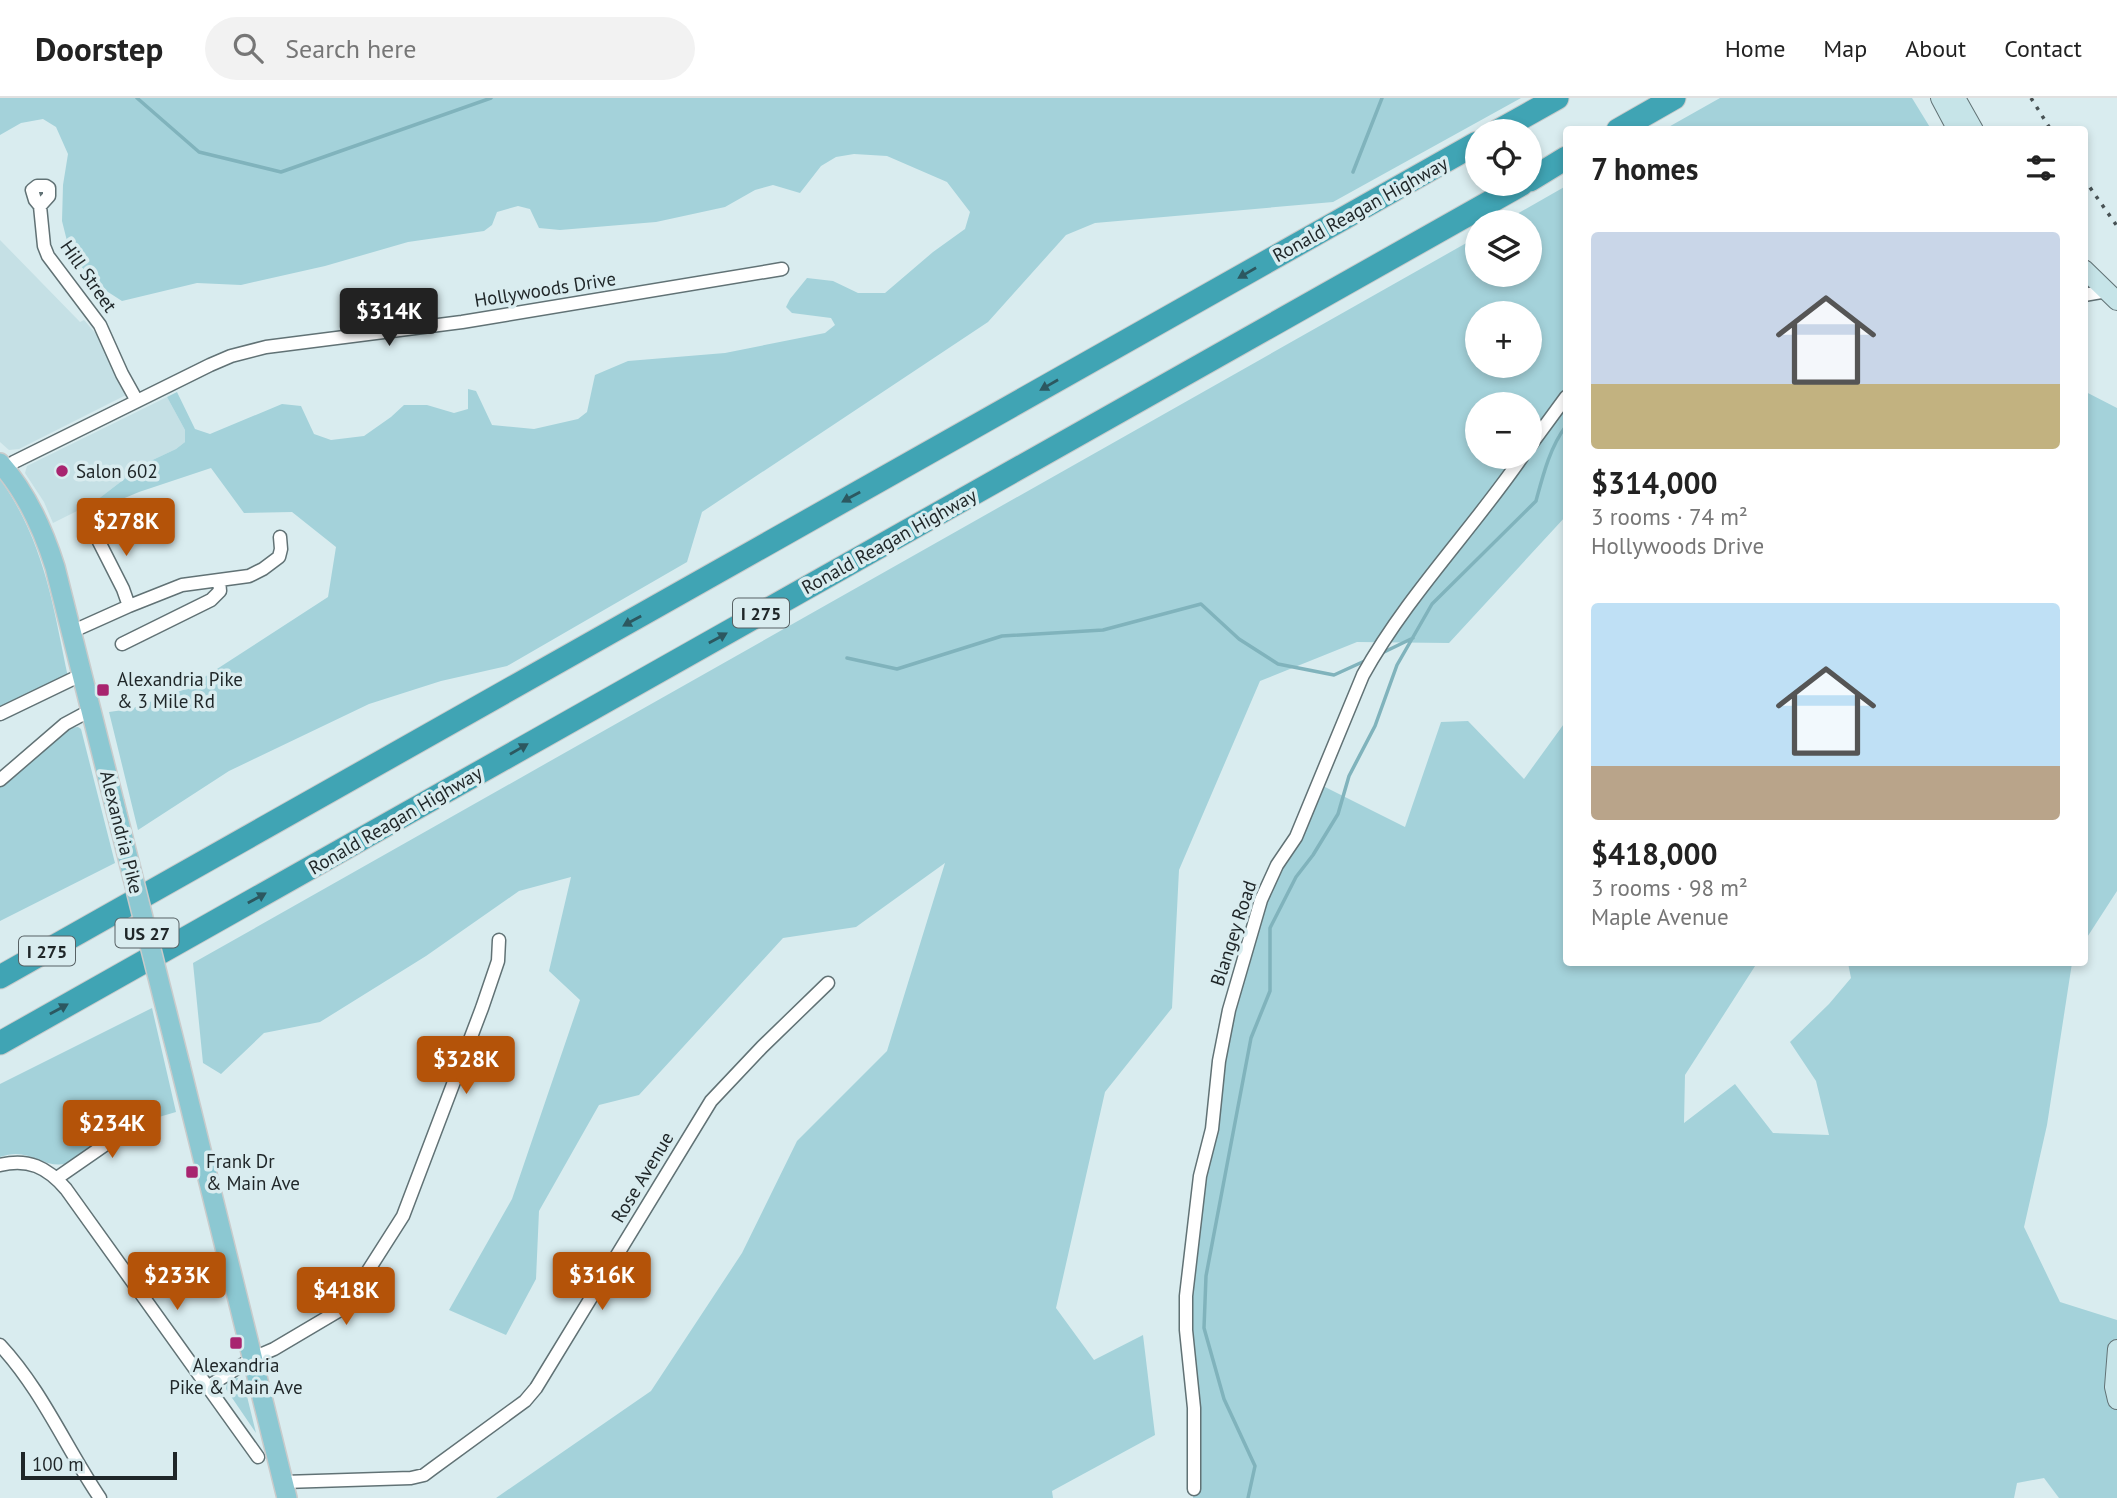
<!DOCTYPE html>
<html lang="en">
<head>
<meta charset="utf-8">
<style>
	body { margin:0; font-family:"PT Sans",sans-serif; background:#f2f2f2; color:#222; height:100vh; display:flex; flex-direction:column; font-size:26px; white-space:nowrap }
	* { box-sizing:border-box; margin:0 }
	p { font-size:23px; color:#767676 }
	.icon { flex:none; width:38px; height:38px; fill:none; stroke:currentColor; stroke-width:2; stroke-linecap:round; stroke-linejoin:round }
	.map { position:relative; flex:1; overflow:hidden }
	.panel { position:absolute; left:1563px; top:28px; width:525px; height:840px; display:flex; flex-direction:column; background:#fff; border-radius:7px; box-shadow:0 4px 10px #0003 }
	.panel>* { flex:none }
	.controls { position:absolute; left:1465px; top:21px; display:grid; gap:14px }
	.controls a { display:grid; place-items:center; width:77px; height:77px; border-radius:50%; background:#fff; box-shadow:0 4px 10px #0003; font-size:35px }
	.scale { position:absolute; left:21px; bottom:18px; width:156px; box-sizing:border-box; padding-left:7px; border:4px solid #1f2628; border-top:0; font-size:19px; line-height:24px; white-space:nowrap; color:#1f2628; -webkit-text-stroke:5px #d9ecef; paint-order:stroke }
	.price { position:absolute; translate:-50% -60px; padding:0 16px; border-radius:7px; background:#b45309; color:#fff; font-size:23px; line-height:46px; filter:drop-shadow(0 2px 4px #0008) }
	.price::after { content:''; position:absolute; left:50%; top:42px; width:21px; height:16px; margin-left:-10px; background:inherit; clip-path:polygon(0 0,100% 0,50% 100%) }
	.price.active { background:#222; color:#fff }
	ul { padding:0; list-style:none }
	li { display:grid; align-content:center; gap:14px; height:371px; padding:0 28px }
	li span { display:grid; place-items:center; height:217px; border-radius:7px; color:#555 }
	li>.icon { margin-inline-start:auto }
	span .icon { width:126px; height:126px; fill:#fffc; stroke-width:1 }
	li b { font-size:30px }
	h2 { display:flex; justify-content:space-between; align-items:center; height:84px; padding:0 28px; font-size:30px }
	header { display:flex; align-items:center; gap:42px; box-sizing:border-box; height:98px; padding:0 35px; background:#fff; border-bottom:2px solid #e0e0e0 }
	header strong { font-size:33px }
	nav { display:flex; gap:38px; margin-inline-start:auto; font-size:24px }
	.search { width:490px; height:63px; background:#f2f2f2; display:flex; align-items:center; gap:18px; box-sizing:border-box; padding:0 24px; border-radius:38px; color:#767676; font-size:26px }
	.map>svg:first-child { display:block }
	.built { fill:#c5e0e5 }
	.green { fill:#a4d2da; fill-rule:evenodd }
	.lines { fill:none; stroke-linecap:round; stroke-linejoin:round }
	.stream { stroke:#80b3bc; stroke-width:3.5 }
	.street-casing { stroke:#617275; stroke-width:15 }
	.secondary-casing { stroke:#617275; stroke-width:20 }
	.primary-casing { stroke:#c9cbcb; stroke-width:22 }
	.highway-casing { stroke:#c9cbcb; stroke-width:25 }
	.street { stroke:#fff; stroke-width:12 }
	.secondary { stroke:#c6e4e8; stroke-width:18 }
	.primary { stroke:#8cc8d2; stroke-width:19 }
	.highway { stroke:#40a4b4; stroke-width:23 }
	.rail { stroke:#485254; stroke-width:3.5; stroke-dasharray:3.5 7; stroke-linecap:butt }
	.primary-bridge-casing { stroke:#c9cbcb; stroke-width:22; stroke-linecap:butt }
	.primary-bridge { stroke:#8cc8d2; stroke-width:19 }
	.oneway { fill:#2c5860 }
	.poi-dot { fill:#a8246f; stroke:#d9ecef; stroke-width:2.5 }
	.labels { text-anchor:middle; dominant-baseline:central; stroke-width:7; stroke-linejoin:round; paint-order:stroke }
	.shield { fill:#d9ecef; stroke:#576164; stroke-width:2 }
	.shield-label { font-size:18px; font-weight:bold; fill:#1f2628 }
	.street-label { font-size:19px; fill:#1f2628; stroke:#d9ecef }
	.poi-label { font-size:19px; fill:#1f2628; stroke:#d9ecef; text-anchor:start }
</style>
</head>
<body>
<header>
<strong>Doorstep</strong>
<div class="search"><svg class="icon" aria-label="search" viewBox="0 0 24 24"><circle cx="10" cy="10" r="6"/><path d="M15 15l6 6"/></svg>Search here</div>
<nav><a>Home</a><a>Map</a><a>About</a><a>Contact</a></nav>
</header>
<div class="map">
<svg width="2117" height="1400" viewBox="0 0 2117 1400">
	<rect width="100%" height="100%" fill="#d9ecef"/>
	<!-- built -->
	<path class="built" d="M 0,142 L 80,224 L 84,222 L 102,243 L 126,297 L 19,351 L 9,352 L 0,344 Z
		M 167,299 L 185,332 L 185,344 L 176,351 L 144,366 L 93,405 L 53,425 L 44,404 L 25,375 L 27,368 Z"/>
	<!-- green -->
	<path class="green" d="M 0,0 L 1521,0 L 1333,104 L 1095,125 L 1066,137 L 988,224 L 702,414 L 687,464 L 507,568 L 441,583 L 369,606 L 229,673 L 138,732 L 109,614 L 130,611 L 186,591 L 328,499 L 336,449 L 292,414 L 244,415 L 211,370 L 139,394 L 108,407 L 93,405 L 144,366 L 176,351 L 185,344 L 185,332 L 167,299 L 177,294 L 195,331 L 210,336 L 282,306 L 301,308 L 314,336 L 331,342 L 364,338 L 391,319 L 404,307 L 427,307 L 454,315 L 468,311 L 468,291 L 476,293 L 492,327 L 534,331 L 578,321 L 587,314 L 595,277 L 628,263 L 725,255 L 825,235 L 835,227 L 831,220 L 792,215 L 786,209 L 790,201 L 807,180 L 833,183 L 858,195 L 885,195 L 933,154 L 965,131 L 970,114 L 947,84 L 887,58 L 854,56 L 836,59 L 821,68 L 800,95 L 773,87 L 755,92 L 725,109 L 656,124 L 560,132 L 539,130 L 530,111 L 518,108 L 497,114 L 492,127 L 484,133 L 408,144 L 325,168 L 241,187 L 197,185 L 122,203 L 108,194 L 71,159 L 62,123 L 63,87 L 68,56 L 56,29 L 43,21 L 21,25 L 0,37 Z
		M 1720,0 L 1912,0 L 1931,31 L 1665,31 Z
		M 1566,88 L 1566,418 L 1449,545 L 1357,544 L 1260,583 L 1179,772 L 1172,910 L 1105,994 L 1056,1210 L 1094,1262 L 1143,1237 L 1155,1337 L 1052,1393 L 1053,1400 L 496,1400 L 651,1293 L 742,1155 L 797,1043 L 887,953 L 945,765 L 856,829 L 783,840 L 639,997 L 599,1007 L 539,1113 L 536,1181 L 506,1237 L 449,1212 L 512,1101 L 580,902 L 549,873 L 571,779 L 519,793 L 426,858 L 320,924 L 264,935 L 221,976 L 203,965 L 193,865 L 1477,139 L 1477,177 L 1530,177 L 1530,124 L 1503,124 ZM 1477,215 L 1530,215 L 1530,268 L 1477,268 ZM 1477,306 L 1530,306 L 1530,359 L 1477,359 Z
		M 2084,293 L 2117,310 L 2117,793 L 2084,844 Z
		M 0,381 C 44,443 53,507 68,579 L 0,611 Z
		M 1468,623 L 1524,681 L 1566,623 L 1566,864 L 1757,865 L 1685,977 L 1684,1025 L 1735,986 L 1773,1035 L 1829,1037 L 1816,983 L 1790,944 L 1829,906 L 1851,880 L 1848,865 L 2072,865 L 2047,1027 L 2024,1129 L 2060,1204 L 2117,1222 L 2117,1400 L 2059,1400 L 2044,1380 L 2017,1385 L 2014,1400 L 1193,1400 L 1194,1391 L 1186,1232 L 1215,1008 L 1253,826 L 1319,686 L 1405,729 L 1441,624 Z
		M 78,629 L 81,631 L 115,765 L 0,823 L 0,688 L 68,630 Z
		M 152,910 L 176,1014 L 152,1021 L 144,1013 L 65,1066 C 41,1070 29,1048 0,1059 L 0,986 Z
		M 237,1280 L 243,1282 L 256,1335 L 226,1291 C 227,1283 229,1281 237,1280 Z"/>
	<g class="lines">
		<!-- stream -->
		<path class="stream" d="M 137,0 L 199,54 L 281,74 L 491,0
			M 1353,74 L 1382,0
			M 1382,555 L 1413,540
			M 847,560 L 897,571 L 1002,538 L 1103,532 L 1201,506 L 1239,541 L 1278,566 L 1334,577 L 1369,561
			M 1248,1400 L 1255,1368 L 1224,1301 L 1204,1230 L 1206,1178 L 1251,940 L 1270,893 L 1270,830 L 1296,779 L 1313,757 L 1338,716 L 1349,678 L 1375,628 L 1397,567 L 1432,506 L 1536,403 C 1543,377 1550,349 1566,328"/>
		<!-- street casing -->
		<g class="street-casing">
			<path id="street" d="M 40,108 L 35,102 L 32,92 L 37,88 L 46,88 L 49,90 L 49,98 L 40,108 L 44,148 L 48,158 L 100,227 L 122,276 L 137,303
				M 2084,197 L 2107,193
				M 1530,348 L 1566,299
				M 5,371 L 14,364 L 210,267 L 231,258 L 266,249 L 462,224 L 782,171
				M 90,426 L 123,491 L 129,508
				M 71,534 L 129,508 L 182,487 L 249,478 L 263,471 L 279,459 L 281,451 L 280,439
				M 122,546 L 211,502 L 220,493 L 219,482
				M 0,616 L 81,577
				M 0,682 L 65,626 L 91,612
				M 0,1067 C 28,1060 47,1069 66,1091 L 258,1359
				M 57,1080 L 148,1017
				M 0,1247 C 42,1292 66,1350 100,1400
				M 209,1288 L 253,1260 L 274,1251 L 345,1209 L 403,1118 L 482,910 L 498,863 L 499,842
				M 284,1384 L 411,1380 L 424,1377 L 432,1371 L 525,1303 L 536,1290 L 711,1003 L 762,949 L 828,885
				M 1194,1391 L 1194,1310 L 1186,1232 L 1186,1198 L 1200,1078 L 1212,1031 L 1219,963 L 1229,912 L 1261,802 L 1277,767 L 1296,739 L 1363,577 C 1407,498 1471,433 1522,359"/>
		</g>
		<!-- secondary casing -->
		<g class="secondary-casing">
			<path id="secondary" d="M 1940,0 L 1957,32
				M 1956,0 L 1974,32
				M 2084,171 L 2117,203
				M 2117,1251 L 2114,1289 L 2117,1302"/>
		</g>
		<!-- primary casing -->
		<g class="primary-casing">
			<path id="primary" d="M 0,365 C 27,395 43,431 55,469 L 114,704
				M 180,967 L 287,1400"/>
		</g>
		<!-- highway casing -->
		<g class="highway-casing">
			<path id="highway" d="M 1618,32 L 1674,0
				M 1498,33 L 1557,0
				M 1530,82 L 1566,60
				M 0,879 L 1477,45
				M 0,945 L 1522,86"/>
		</g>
		<!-- street -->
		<use href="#street" class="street"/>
		<!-- secondary -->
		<use href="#secondary" class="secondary"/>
		<!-- primary -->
		<use href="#primary" class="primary"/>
		<!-- highway -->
		<use href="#highway" class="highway"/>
		<!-- rail -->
		<path class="rail" d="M 2031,0 L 2051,32
			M 2084,81 L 2117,128"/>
		<!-- primary-bridge casing -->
		<g class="primary-bridge-casing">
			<path id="primary-bridge" d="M 114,704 L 180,967"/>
		</g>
		<!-- primary-bridge -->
		<use href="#primary-bridge" class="primary-bridge"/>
	</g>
	<!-- one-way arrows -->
	<defs><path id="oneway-solid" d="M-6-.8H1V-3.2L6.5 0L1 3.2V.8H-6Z" transform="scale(1.75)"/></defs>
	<g class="oneway">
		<use href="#oneway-solid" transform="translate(1247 175) rotate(150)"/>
		<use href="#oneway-solid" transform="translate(1049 287) rotate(150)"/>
		<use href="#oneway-solid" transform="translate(851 399) rotate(151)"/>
		<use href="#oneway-solid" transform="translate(632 523) rotate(151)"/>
		<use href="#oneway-solid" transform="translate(718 540) rotate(-29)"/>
		<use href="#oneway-solid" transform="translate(519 651) rotate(-30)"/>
		<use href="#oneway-solid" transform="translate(257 800) rotate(-29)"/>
		<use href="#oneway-solid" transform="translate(59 911) rotate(-29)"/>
	</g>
	<!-- markers -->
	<g class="poi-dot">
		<circle cx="62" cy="373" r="7"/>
		<rect x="96" y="585" width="14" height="14" rx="3.5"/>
		<rect x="185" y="1067" width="14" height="14" rx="3.5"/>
		<rect x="229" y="1238" width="14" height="14" rx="3.5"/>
	</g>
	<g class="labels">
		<!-- shield labels -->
		<g class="shield">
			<rect x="733" y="500.5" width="56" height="29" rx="5"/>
			<rect x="115.5" y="820.5" width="63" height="29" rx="5"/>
			<rect x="19" y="838.5" width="56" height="29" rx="5"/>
		</g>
		<g class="shield-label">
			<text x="761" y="515">I 275</text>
			<text x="147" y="835">US 27</text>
			<text x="47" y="853">I 275</text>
		</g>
		<!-- street labels -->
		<g class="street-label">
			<text transform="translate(1360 111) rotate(-29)">Ronald Reagan Highway</text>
			<text transform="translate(89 178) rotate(55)">Hill Street</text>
			<text transform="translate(545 191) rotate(-9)">Hollywoods Drive</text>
			<text transform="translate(889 443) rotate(-29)">Ronald Reagan Highway</text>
			<text transform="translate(395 722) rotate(-30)">Ronald Reagan Highway</text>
			<text transform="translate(122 734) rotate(76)">Alexandria Pike</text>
			<text transform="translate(1233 835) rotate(-72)">Blangey Road</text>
			<text transform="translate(642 1079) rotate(-59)">Rose Avenue</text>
		</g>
		<!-- poi labels -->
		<g class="poi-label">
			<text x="76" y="373">Salon 602</text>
			<text x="117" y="581">Alexandria Pike<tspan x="117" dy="22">&amp; 3 Mile Rd</tspan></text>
			<text x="206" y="1063">Frank Dr<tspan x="206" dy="22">&amp; Main Ave</tspan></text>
			<text x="236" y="1267" text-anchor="middle">Alexandria<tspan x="236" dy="22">Pike &amp; Main Ave</tspan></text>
		</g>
	</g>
</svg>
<div class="controls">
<a><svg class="icon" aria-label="locate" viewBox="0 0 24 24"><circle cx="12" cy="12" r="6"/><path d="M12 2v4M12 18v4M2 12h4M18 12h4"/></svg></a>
<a><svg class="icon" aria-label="layers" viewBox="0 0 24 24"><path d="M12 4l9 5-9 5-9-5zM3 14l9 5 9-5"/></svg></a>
<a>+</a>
<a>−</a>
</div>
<div class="scale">100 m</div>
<b class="price active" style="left:389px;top:250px">$314K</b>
<b class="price" style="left:126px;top:460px">$278K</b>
<b class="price" style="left:466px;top:998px">$328K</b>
<b class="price" style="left:112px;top:1062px">$234K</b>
<b class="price" style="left:177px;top:1214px">$233K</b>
<b class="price" style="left:602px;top:1214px">$316K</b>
<b class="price" style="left:346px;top:1229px">$418K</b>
<section class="panel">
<h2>7 homes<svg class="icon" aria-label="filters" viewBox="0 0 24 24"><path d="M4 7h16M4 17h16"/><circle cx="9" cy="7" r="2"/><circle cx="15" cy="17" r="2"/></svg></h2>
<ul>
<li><span style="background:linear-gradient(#c9d6e8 70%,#c2b280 0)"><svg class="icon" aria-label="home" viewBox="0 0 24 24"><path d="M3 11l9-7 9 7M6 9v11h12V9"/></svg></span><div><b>$314,000</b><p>3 rooms · 74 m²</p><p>Hollywoods Drive</p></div></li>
<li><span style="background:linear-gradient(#bfe0f5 75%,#b9a48a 0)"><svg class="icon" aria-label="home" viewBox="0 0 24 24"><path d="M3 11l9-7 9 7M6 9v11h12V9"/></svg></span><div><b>$418,000</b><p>3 rooms · 98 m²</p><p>Maple Avenue</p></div></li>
</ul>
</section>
</div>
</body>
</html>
